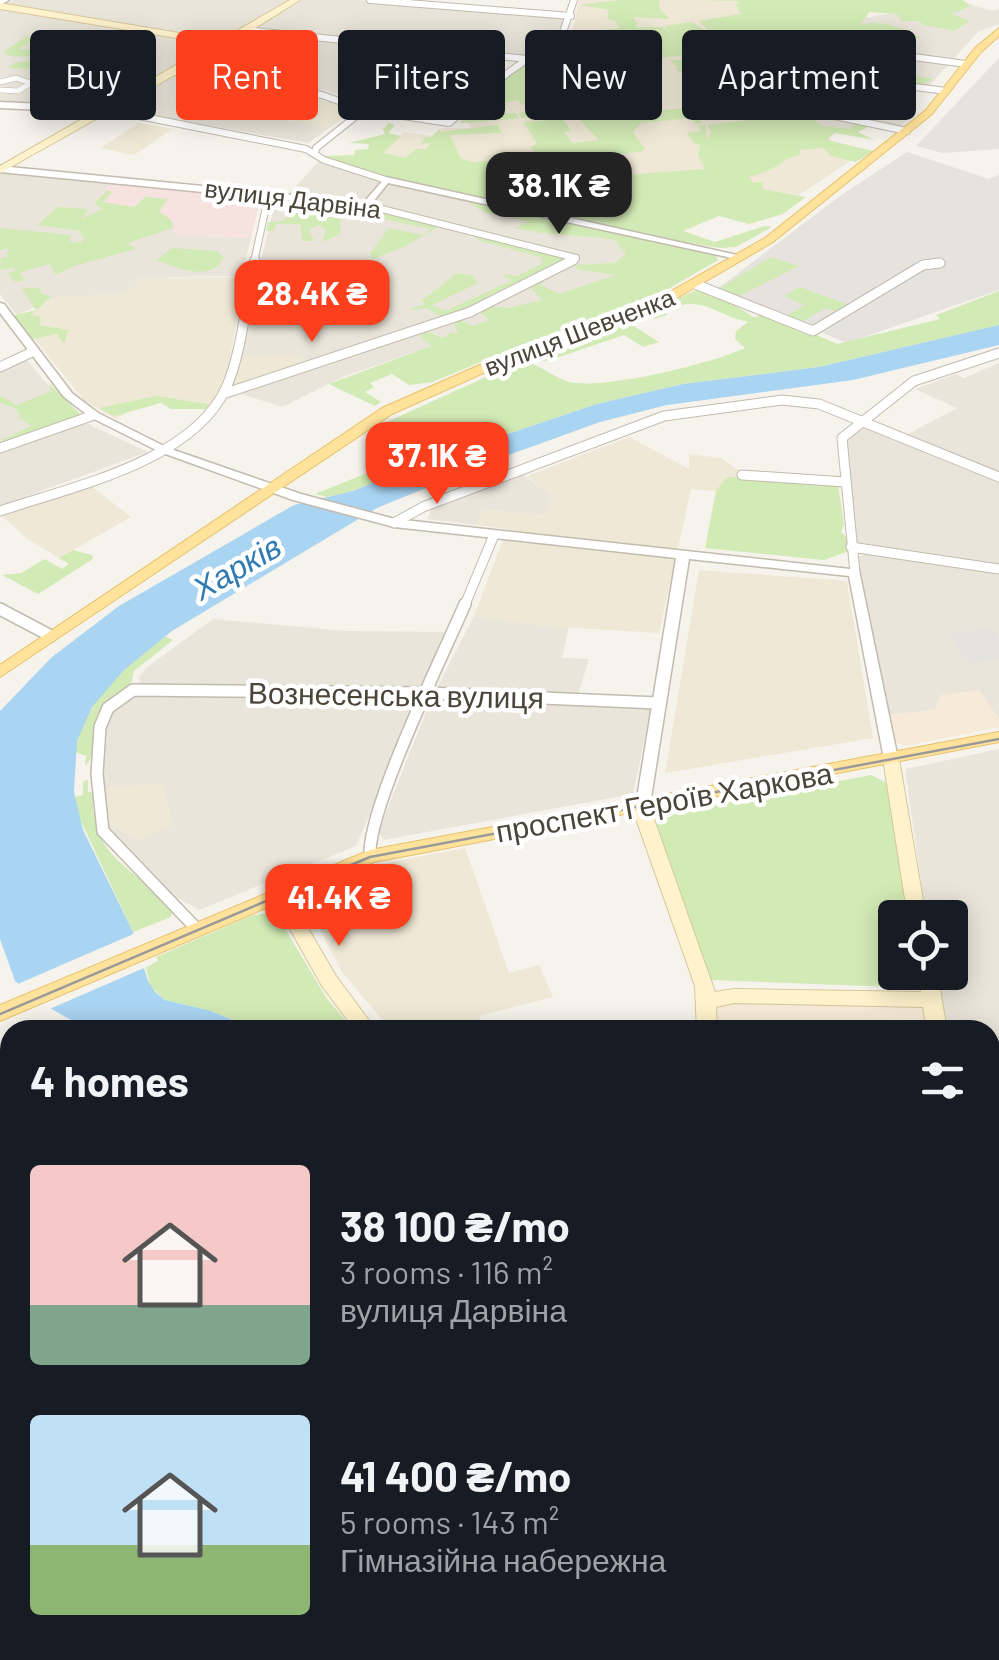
<!DOCTYPE html>
<html lang="en">
<head>
<meta charset="utf-8">
<style>
	body { margin:0; font-family:Barlow,sans-serif; background:#20242c; color:#f1f3f6; height:100vh; display:flex; flex-direction:column; font-size:38px; white-space:nowrap }
	* { box-sizing:border-box; margin:0 }
	p { font-size:32px; color:#9ea1a6 }
	.icon { flex:none; width:55px; height:55px; fill:none; stroke:currentColor; stroke-width:2; stroke-linecap:round; stroke-linejoin:round }
	.map { position:relative; flex:1; overflow:hidden }
	.panel { position:absolute; left:0px; top:1020px; width:1000px; height:640px; display:flex; flex-direction:column; background:#171b24; border-radius:30px 30px 0 0; box-shadow:0 5px 25px #0003 }
	.panel>* { flex:none }
	.hud { position:absolute; left:30px; top:30px; width:940px; height:90px; display:flex; gap:20px }
	.buttons { position:absolute; left:878px; top:900px; display:grid; gap:20px }
	.buttons a { display:grid; place-items:center; width:90px; height:90px; border-radius:10px; background:#171b24; box-shadow:0 5px 25px #0003; font-size:50px }
	.price { position:absolute; translate:-50% -85px; padding:0 22px; border-radius:20px; background:#fc3f1d; color:#fff; font-size:32px; line-height:65px; filter:drop-shadow(0 2px 5px #0008) }
	.price::after { content:''; position:absolute; left:50%; top:60px; width:30px; height:22px; margin-left:-15px; background:inherit; clip-path:polygon(0 0,100% 0,50% 100%) }
	.price.active { background:#222; color:#fff }
	ul { padding:0; list-style:none }
	li { display:flex; align-items:center; gap:30px; height:250px; padding:0 30px }
	li span { display:grid; place-items:center; flex:none; width:280px; height:200px; border-radius:10px; color:#555 }
	li>.icon { margin-inline-start:auto }
	span .icon { width:120px; height:120px; fill:#fffc; stroke-width:1 }
	li b { font-size:42px }
	h2 { display:flex; justify-content:space-between; align-items:center; height:120px; padding:0 30px; font-size:42px }
	.chip { padding:0 35px; border-radius:10px; background:#171b24; box-shadow:0 5px 25px #0003; font-size:35px; line-height:90px }
	.chip.active { background:#fc3f1d; color:#fff }
	.map>svg:first-child { display:block }
	.residential { fill:#eae5da }
	.commercial { fill:#f7ead8 }
	.industrial { fill:#e6e2dd }
	.education { fill:#efe8d6 }
	.medical { fill:#f6e3e0 }
	.green { fill:#d2eab5 }
	.parking { fill:#e5e3e0 }
	.water { fill:#a9d4f2 }
	.pier { fill:#f6f3ec }
	.lines { fill:none; stroke-linecap:round; stroke-linejoin:round }
	.pedestrian-casing { stroke:#c2bbae; stroke-width:6 }
	.minor-far3-casing { stroke:#c2bbae; stroke-width:8 }
	.minor-far2-casing { stroke:#c2bbae; stroke-width:11 }
	.minor-far1-casing { stroke:#c2bbae; stroke-width:14 }
	.minor-casing { stroke:#c2bbae; stroke-width:18 }
	.tertiary-casing { stroke:#c2bbae; stroke-width:3 }
	.secondary-casing { stroke:#d6c79b; stroke-width:2 }
	.primary-casing { stroke:#e6c16a; stroke-width:2 }
	.pedestrian { stroke:#fff; stroke-width:5 }
	.minor-far3 { stroke:#fff; stroke-width:6 }
	.minor-far2 { stroke:#fff; stroke-width:9 }
	.minor-far1 { stroke:#fff; stroke-width:11 }
	.minor { stroke:#fff; stroke-width:15 }
	.tertiary { fill:#fff; fill-rule:evenodd }
	.secondary { fill:#fff3cd; fill-rule:evenodd }
	.primary { fill:#ffe39c; fill-rule:evenodd }
	.tram { stroke:#9a9a9a; stroke-width:2.5 }
	.labels { text-anchor:middle; dominant-baseline:central; stroke-width:9; stroke-linejoin:round; paint-order:stroke }
	.far-street-label { font-size:25px; fill:#4b4439; stroke:#fff }
	.street-label { font-size:30px; fill:#4b4439; stroke:#fff }
	.water-label { font-size:32px; font-style:italic; fill:#2e7ab2; stroke:#fff }
</style>
</head>
<body>
<div class="map">
<svg width="999" height="1660" viewBox="0 0 999 1660">
	<rect width="100%" height="100%" fill="#f6f3ec"/>
	<!-- residential -->
	<path class="residential" d="M 13,0 L 289,0 L 219,40 L 7,4 Z
		M 302,0 L 358,0 L 568,18 L 560,35 L 529,56 L 252,30 Z
		M 957,0 L 992,11 L 999,9 L 999,24 L 978,32 L 928,87 L 822,60 L 835,24 Z
		M 0,8 L 219,42 L 104,108 L 38,105 L 39,101 L 35,105 L 0,103 Z
		M 251,34 L 492,58 L 480,70 L 500,75 L 448,120 L 377,108 L 326,91 L 189,70 Z
		M 179,73 L 317,98 L 353,111 L 308,143 L 117,109 Z
		M 830,100 L 912,117 L 896,130 L 864,125 L 851,133 L 803,121 Z
		M 318,162 L 382,181 L 650,234 L 626,260 L 629,271 L 469,328 L 445,341 L 343,377 L 282,407 L 229,390 L 276,199 L 286,197 Z
		M 8,171 L 114,179 L 167,216 L 174,223 L 175,235 L 251,238 L 241,276 L 166,277 L 129,293 L 35,307 L 17,315 L 0,294 L 0,174 Z
		M 25,358 L 75,417 L 0,444 L 0,370 Z
		M 999,363 L 999,475 L 904,436 L 957,408 L 915,389 L 956,374 L 964,378 Z
		M 88,424 L 148,452 L 0,506 L 0,450 L 68,426 Z
		M 865,426 L 999,479 L 999,567 L 853,542 L 845,441 L 847,436 Z
		M 520,472 L 553,497 L 545,515 L 485,510 L 476,525 L 427,519 L 433,507 Z
		M 869,552 L 999,572 L 999,719 L 978,690 L 935,710 L 887,715 L 857,558 Z
		M 474,616 L 569,626 L 562,658 L 589,659 L 578,695 L 442,691 L 438,686 Z
		M 213,619 L 347,631 L 450,632 L 427,685 L 416,689 L 140,685 L 139,677 L 146,668 Z
		M 142,694 L 414,696 L 418,702 L 356,846 L 199,910 L 174,896 L 108,830 L 102,816 L 104,725 L 115,707 Z
		M 441,696 L 652,704 L 633,794 L 384,840 L 378,832 L 431,700 Z
		M 999,749 L 999,1378 L 990,1326 L 990,1030 L 943,1030 L 934,973 L 950,972 L 950,918 L 926,917 L 906,776 L 906,769 Z
		M 424,1650 L 770,1650 L 776,1660 L 418,1660 Z"/>
	<!-- commercial -->
	<path class="commercial" d="M 979,690 L 999,719 L 999,727 L 906,746 L 892,741 L 887,715 L 935,710 L 940,695 Z
		M 730,1000 L 915,1003 L 925,1010 L 928,1030 L 714,1030 L 713,1010 Z
		M 0,1080 L 10,1096 L 10,1423 L 0,1427 Z"/>
	<!-- industrial -->
	<path class="industrial" d="M 999,58 L 999,149 L 943,153 L 916,146 Z
		M 907,152 L 989,179 L 999,175 L 999,290 L 847,343 L 717,289 L 840,196 Z
		M 10,1438 L 10,1631 L 0,1637 L 0,1443 Z
		M 537,1650 L 638,1650 L 636,1660 L 533,1660 Z"/>
	<!-- education -->
	<path class="education" d="M 579,0 L 807,0 L 800,113 L 853,159 L 799,195 L 743,187 L 661,199 L 371,162 L 404,132 L 434,136 L 443,128 L 470,128 L 469,123 L 460,123 L 461,119 L 515,71 L 572,33 Z
		M 276,95 L 313,100 L 353,108 L 330,127 L 267,118 L 263,116 L 265,113 L 255,111 Z
		M 139,123 L 173,129 L 134,155 L 100,148 Z
		M 245,277 L 230,357 L 300,355 L 313,367 L 219,397 L 216,404 L 157,397 L 115,419 L 84,400 L 15,315 L 36,310 L 42,301 L 56,297 L 128,293 L 140,278 Z
		M 629,437 L 689,469 L 689,454 L 721,458 L 751,479 L 754,487 L 752,494 L 691,489 L 659,633 L 543,626 L 474,616 L 507,529 L 476,525 L 485,510 L 545,515 L 552,497 L 527,476 Z
		M 89,484 L 131,517 L 59,558 L 26,538 L 1,515 Z
		M 699,570 L 847,581 L 873,738 L 665,773 Z
		M 163,783 L 172,825 L 138,841 L 106,822 L 105,788 Z
		M 465,848 L 509,973 L 539,965 L 553,997 L 479,1016 L 484,1026 L 474,1030 L 391,1030 L 342,972 L 303,897 L 390,862 Z
		M 10,1631 L 10,1650 L 71,1650 L 77,1660 L 0,1660 L 0,1637 Z"/>
	<!-- medical -->
	<path class="medical" d="M 114,179 L 262,194 L 251,238 L 174,235 L 174,222 L 156,210 L 92,205 Z"/>
	<!-- green -->
	<path class="green" d="M 620,0 L 659,0 L 660,9 L 670,19 L 633,17 L 638,25 L 634,27 L 663,27 L 670,33 L 665,26 L 692,22 L 704,30 L 699,33 L 712,37 L 705,38 L 707,42 L 716,41 L 725,51 L 550,69 L 551,72 L 547,73 L 542,63 L 626,55 L 630,60 L 651,54 L 632,30 L 583,32 L 620,28 L 615,21 L 607,19 L 609,10 L 581,5 Z
		M 698,0 L 963,0 L 970,6 L 951,14 L 970,21 L 954,31 L 923,25 L 920,21 L 901,21 L 897,14 L 869,12 L 861,25 C 884,19 900,28 921,38 L 888,37 L 882,43 L 891,51 L 870,49 L 875,39 L 871,32 L 854,32 L 846,41 L 831,39 L 827,48 L 838,50 L 835,53 L 838,60 L 822,61 L 812,92 L 851,95 L 853,86 L 835,79 L 877,88 L 878,91 L 865,110 C 849,104 834,108 818,115 L 814,120 L 822,126 L 851,129 L 855,122 L 871,125 L 858,132 L 875,140 L 835,133 L 827,140 L 874,151 L 856,162 L 831,156 L 824,148 L 799,150 L 801,154 C 782,159 772,173 749,177 L 753,183 L 763,182 L 762,189 L 806,197 L 783,214 L 749,224 L 719,216 L 683,231 L 715,242 L 765,226 L 772,227 L 736,247 L 720,248 L 637,234 L 375,177 L 324,156 L 354,155 L 355,150 L 368,149 L 369,144 L 349,143 L 385,134 L 383,129 L 389,123 L 395,125 L 388,133 L 401,136 L 383,153 L 405,158 L 416,149 L 424,149 L 420,155 L 431,143 L 421,144 L 425,138 L 420,137 L 431,137 L 440,129 L 441,132 L 497,125 L 502,133 L 450,135 L 461,159 L 473,162 L 536,157 L 531,146 L 537,144 L 524,122 L 563,119 L 571,131 L 564,132 L 572,143 L 599,140 L 578,118 L 686,108 L 703,123 L 696,124 L 692,118 L 641,123 L 633,132 L 645,149 L 641,152 L 544,159 L 558,182 L 602,178 L 606,183 L 616,182 L 612,176 L 705,169 L 698,155 L 700,144 L 695,144 L 687,133 L 702,131 L 698,126 L 705,125 L 707,139 L 711,132 L 707,125 L 775,117 L 753,99 L 778,94 L 766,91 L 759,85 L 766,84 L 764,80 L 774,67 L 765,68 L 756,58 L 735,58 L 699,21 L 741,14 L 736,5 L 740,1 Z
		M 72,35 L 76,35 L 72,41 L 132,52 L 126,56 L 124,52 L 105,50 L 88,60 L 57,56 L 58,66 L 47,74 L 34,73 L 37,69 L 8,68 L 14,63 L 38,60 L 36,57 L 11,56 L 3,52 L 25,37 L 29,36 L 31,42 L 19,49 C 42,52 53,47 72,35 Z
		M 727,52 L 747,75 L 734,77 L 727,70 L 710,74 L 701,63 L 690,65 L 704,75 C 694,76 682,76 675,68 L 678,67 L 669,60 L 709,60 L 706,54 Z
		M 865,60 L 897,62 L 901,64 L 897,70 L 900,73 L 933,79 L 920,85 L 844,77 L 850,65 Z
		M 531,62 L 537,63 L 571,114 L 522,118 L 518,113 L 549,107 L 545,101 L 521,104 L 518,100 L 478,108 L 481,114 L 516,113 L 519,118 L 492,121 L 491,117 L 490,121 L 460,123 L 514,72 Z
		M 426,68 L 440,70 L 446,77 L 487,83 L 466,88 L 456,103 L 436,104 L 426,114 L 423,113 L 435,104 L 409,98 L 423,91 L 419,87 L 427,85 L 414,79 Z
		M 108,190 L 112,193 L 103,202 L 134,207 L 145,197 L 168,199 L 159,211 L 172,221 L 173,228 L 127,243 L 136,249 L 74,266 L 56,275 L 49,264 L 20,272 L 25,280 L 15,282 L 7,273 L 15,271 L 13,267 L 0,270 L 1,258 L 9,256 L 6,253 L 10,248 L 0,250 L 0,228 L 72,235 L 69,241 L 81,243 L 84,239 L 80,231 L 37,225 L 58,207 L 89,209 L 82,219 L 102,209 L 94,203 Z
		M 463,199 L 715,254 L 718,260 L 658,295 L 521,345 L 433,382 L 409,385 L 392,374 L 370,383 L 374,387 L 365,392 L 381,402 L 375,406 L 329,384 L 431,346 L 420,336 L 425,331 L 443,338 L 452,332 L 458,334 L 454,322 L 460,319 L 472,326 L 490,320 L 481,313 L 491,306 L 509,308 L 542,300 L 529,286 L 549,276 L 541,285 L 559,294 L 616,275 L 579,270 L 574,265 L 614,263 L 626,254 L 614,240 C 580,234 548,236 515,228 L 528,221 L 484,212 Z
		M 354,207 L 441,225 L 406,246 L 373,259 L 370,253 L 389,228 L 423,235 L 431,229 L 351,212 Z
		M 293,209 L 341,219 L 340,234 L 322,242 L 326,229 L 318,225 L 309,230 L 314,241 L 302,241 L 300,224 L 276,224 L 274,231 L 266,231 L 268,222 L 283,221 Z
		M 477,236 L 568,259 L 468,310 L 442,317 L 426,308 L 408,310 L 425,304 L 421,301 L 457,273 L 471,275 L 478,283 L 432,305 L 445,311 L 511,281 L 502,274 L 517,276 L 542,264 L 541,257 L 477,240 Z
		M 172,248 L 217,251 L 224,258 C 210,283 177,268 156,260 Z
		M 771,257 L 799,266 L 739,296 L 720,288 Z
		M 295,259 L 318,265 L 312,284 L 323,287 L 331,281 L 334,263 L 343,264 L 346,275 L 326,291 L 337,294 L 335,303 L 343,323 L 296,324 L 296,313 L 274,313 L 273,306 L 295,300 L 293,293 L 312,291 L 284,283 L 284,274 L 292,269 L 290,263 Z
		M 31,287 L 41,289 L 41,293 L 51,297 L 31,315 L 41,317 L 39,325 L 68,330 L 64,344 L 57,334 L 29,340 L 13,316 L 36,310 L 22,289 Z
		M 800,287 L 849,305 L 838,312 L 826,308 L 799,323 L 785,317 L 804,305 L 784,296 Z
		M 699,289 L 708,292 L 705,294 L 714,292 L 755,318 L 764,312 L 837,344 L 940,319 L 936,315 L 999,291 L 999,325 L 819,367 L 683,384 L 597,404 L 416,465 L 353,491 L 327,497 L 315,494 L 414,454 L 378,426 L 519,362 C 540,361 555,381 576,383 C 615,387 713,363 745,348 L 735,339 L 736,331 L 748,322 C 713,314 705,295 665,309 L 667,315 L 655,319 L 650,311 Z
		M 629,323 L 659,342 L 643,347 L 624,335 L 547,361 L 528,359 Z
		M 48,382 L 83,417 L 0,447 L 0,441 L 31,426 L 19,417 L 16,408 L 0,403 L 0,395 L 16,405 L 52,391 Z
		M 156,396 L 209,404 L 208,409 L 171,409 L 161,403 L 114,416 L 99,408 Z
		M 738,476 L 838,485 L 844,524 L 841,532 L 847,538 L 849,551 L 824,560 L 705,548 L 716,491 L 726,478 Z
		M 73,550 L 92,555 L 93,559 L 38,594 L 2,575 L 21,573 L 45,559 L 62,569 L 69,564 L 59,558 Z
		M 165,636 L 173,640 L 134,671 L 130,688 C 77,717 112,738 85,766 L 86,756 L 75,752 C 84,701 125,665 165,636 Z
		M 871,775 L 889,784 L 911,917 L 895,918 L 895,972 L 919,973 L 922,988 L 709,980 L 652,817 Z
		M 88,780 L 88,792 L 93,792 C 90,860 135,865 172,911 L 171,917 L 133,932 L 79,817 L 74,797 L 83,795 L 83,781 Z
		M 270,913 L 278,917 L 327,999 L 354,1030 L 258,1030 L 211,1011 L 165,1000 L 150,986 L 146,967 L 158,961 L 156,957 L 253,915 Z
		M 990,1494 L 999,1562 L 999,1660 L 819,1660 L 814,1650 L 990,1650 Z"/>
	<!-- parking -->
	<path class="parking" d="M 991,629 L 999,639 L 999,658 L 969,663 L 948,633 Z"/>
	<!-- water -->
	<path class="water" d="M 999,325 L 999,345 L 853,380 L 667,405 L 600,422 L 489,462 L 377,508 L 172,631 L 124,670 L 92,707 L 77,741 L 74,792 L 83,830 L 133,932 L 148,981 L 155,992 L 165,1000 L 211,1011 L 257,1030 L 88,1030 L 45,1005 L 15,981 L 0,939 L 0,711 L 52,657 L 119,606 L 294,505 L 353,491 L 416,465 L 597,404 L 683,384 L 819,367 Z
		M 240,1650 L 353,1650 L 346,1660 L 233,1660 Z"/>
	<!-- pier -->
	<path class="pier" d="M 138,932 L 151,965 L 45,1011 L 13,986 Z"/>
	<g class="lines">
		<!-- pedestrian casing -->
		<g class="pedestrian-casing">
			<path id="pedestrian" d="M 0,82 L 16,78 L 31,83 L 18,91 L 0,90"/>
		</g>
		<!-- minor-far3 casing -->
		<g class="minor-far3-casing">
			<path id="minor-far3" d="M 370,0 L 571,16
				M 245,30 L 527,59
				M 861,50 L 966,64
				M 176,72 L 322,95 L 364,110 L 449,123 L 509,72 L 562,35 L 574,0
				M 837,77 L 946,91
				M 109,110 L 306,149 L 324,160 L 386,180
				M 820,113 L 907,131
				M 315,154 L 316,148 L 375,101 L 388,83 L 387,78 L 417,77
				M 366,205 L 576,258
				M 254,262 L 269,193
				M 568,262 L 576,258"/>
		</g>
		<!-- minor-far2 casing -->
		<g class="minor-far2-casing">
			<path id="minor-far2" d="M 695,284 L 813,331 L 923,265 L 940,263
				M 0,367 L 32,352
				M 226,393 L 470,312 L 573,260
				M 0,448 L 94,415
				M 742,475 L 845,482
				M 0,511 C 71,487 192,462 226,388 C 242,353 246,298 255,260
				M 394,523 L 423,507 L 664,416 L 782,400 L 819,404 L 999,477
				M 851,547 L 999,569
				M 855,573 L 842,438 L 914,381 L 999,353
				M 464,607 L 494,535"/>
		</g>
		<!-- minor-far1 casing -->
		<g class="minor-far1-casing">
			<path id="minor-far1" d="M 0,609 L 51,636
				M 370,856 C 367,810 443,655 465,604
				M 195,927 L 103,831 L 97,774 L 100,727 L 108,708 L 133,690 L 428,693 L 658,703"/>
		</g>
		<!-- minor casing -->
		<g class="minor-casing">
			<path id="minor" d="M 0,1063 L 10,1079
				M 0,1436 L 10,1431"/>
		</g>
		<!-- tertiary casing -->
		<g class="tertiary-casing">
			<path id="tertiary" d="M 0,0 L 9,0 L 0,5 Z
				M 0,102 L 109,107 L 113,110 L 109,113 L 0,108 Z
				M 0,166 L 364,202 L 386,177 L 746,257 L 741,260 L 388,183 L 369,207 L 366,208 L 0,172 Z
				M 0,303 L 4,304 L 72,393 L 98,413 L 168,448 L 301,494 L 395,519 L 859,570 L 898,759 L 891,764 L 884,759 L 849,576 L 689,559 L 650,804 L 643,809 L 638,808 L 636,804 L 676,558 L 394,527 L 293,500 L 160,452 L 90,417 L 64,397 L 0,313 Z"/>
		</g>
		<!-- secondary casing -->
		<g class="secondary-casing">
			<path id="secondary" d="M 290,0 L 300,0 L 228,45 L 0,173 L 0,166 L 213,44 L 0,9 L 0,3 L 221,40 Z
				M 891,753 L 899,759 L 926,918 L 908,918 L 883,759 Z
				M 643,798 L 652,804 L 654,819 L 715,992 L 734,989 L 921,992 L 918,972 L 937,972 L 947,1030 L 927,1030 L 923,1007 L 734,1003 L 716,1007 L 717,1030 L 697,1030 L 695,986 L 636,819 L 634,804 Z
				M 278,885 L 284,887 L 336,976 L 376,1030 L 355,1030 L 322,986 L 269,892 L 272,887 Z
				M 990,1395 L 999,1400 L 999,1472 L 990,1467 Z
				M 387,1650 L 415,1650 L 411,1660 L 383,1660 Z
				M 786,1650 L 815,1650 L 819,1660 L 790,1660 Z"/>
		</g>
		<!-- primary casing -->
		<g class="primary-casing">
			<path id="primary" d="M 999,28 L 999,36 L 981,52 L 932,114 L 773,242 L 658,309 L 515,359 L 392,414 L 0,677 L 0,665 L 382,408 L 507,353 L 650,303 L 765,238 L 926,110 L 975,48 Z
				M 999,732 L 999,742 L 374,862 L 0,1021 L 0,1005 L 370,850 Z"/>
		</g>
		<!-- pedestrian -->
		<use href="#pedestrian" class="pedestrian"/>
		<!-- minor-far3 -->
		<use href="#minor-far3" class="minor-far3"/>
		<!-- minor-far2 -->
		<use href="#minor-far2" class="minor-far2"/>
		<!-- minor-far1 -->
		<use href="#minor-far1" class="minor-far1"/>
		<!-- minor -->
		<use href="#minor" class="minor"/>
		<!-- tertiary -->
		<use href="#tertiary" class="tertiary"/>
		<!-- secondary -->
		<use href="#secondary" class="secondary"/>
		<!-- primary -->
		<use href="#primary" class="primary"/>
		<!-- tram -->
		<path class="tram" d="M 0,1014 L 370,857 L 999,739"/>
	</g>
	<g class="labels">
		<!-- far-street labels -->
		<g class="far-street-label">
			<text transform="translate(293 198) rotate(7)">вулиця Дарвіна</text>
			<text transform="translate(579 331) rotate(-21)">вулиця Шевченка</text>
		</g>
		<!-- street labels -->
		<g class="street-label">
			<text transform="translate(396 694) rotate(1)">Вознесенська вулиця</text>
			<text transform="translate(664 801) rotate(-10)">проспект Героїв Харкова</text>
		</g>
		<!-- water labels -->
		<g class="water-label">
			<text transform="translate(236 566) rotate(-30)">Харків</text>
		</g>
	</g>
</svg>
<div class="buttons">
<a><svg class="icon" aria-label="locate" viewBox="0 0 24 24"><circle cx="12" cy="12" r="6"/><path d="M12 2v4M12 18v4M2 12h4M18 12h4"/></svg></a>
</div>
<b class="price active" style="left:559px;top:237px">38.1K ₴</b>
<b class="price" style="left:312px;top:345px">28.4K ₴</b>
<b class="price" style="left:437px;top:507px">37.1K ₴</b>
<b class="price" style="left:339px;top:949px">41.4K ₴</b>
<div class="hud">
<a class="chip">Buy</a>
<a class="chip active">Rent</a>
<a class="chip">Filters</a>
<a class="chip">New</a>
<a class="chip">Apartment</a>
</div>
<section class="panel">
<h2>4 homes<svg class="icon" aria-label="filters" viewBox="0 0 24 24"><path d="M4 7h16M4 17h16"/><circle cx="9" cy="7" r="2"/><circle cx="15" cy="17" r="2"/></svg></h2>
<ul>
<li><span style="background:linear-gradient(#f6c9c9 70%,#7fa58c 0)"><svg class="icon" aria-label="home" viewBox="0 0 24 24"><path d="M3 11l9-7 9 7M6 9v11h12V9"/></svg></span><div><b>38 100 ₴/mo</b><p>3 rooms · 116 m²</p><p>вулиця Дарвіна</p></div></li>
<li><span style="background:linear-gradient(#bfe0f5 65%,#8fb573 0)"><svg class="icon" aria-label="home" viewBox="0 0 24 24"><path d="M3 11l9-7 9 7M6 9v11h12V9"/></svg></span><div><b>41 400 ₴/mo</b><p>5 rooms · 143 m²</p><p>Гімназійна набережна</p></div></li>
</ul>
</section>
</div>
</body>
</html>
